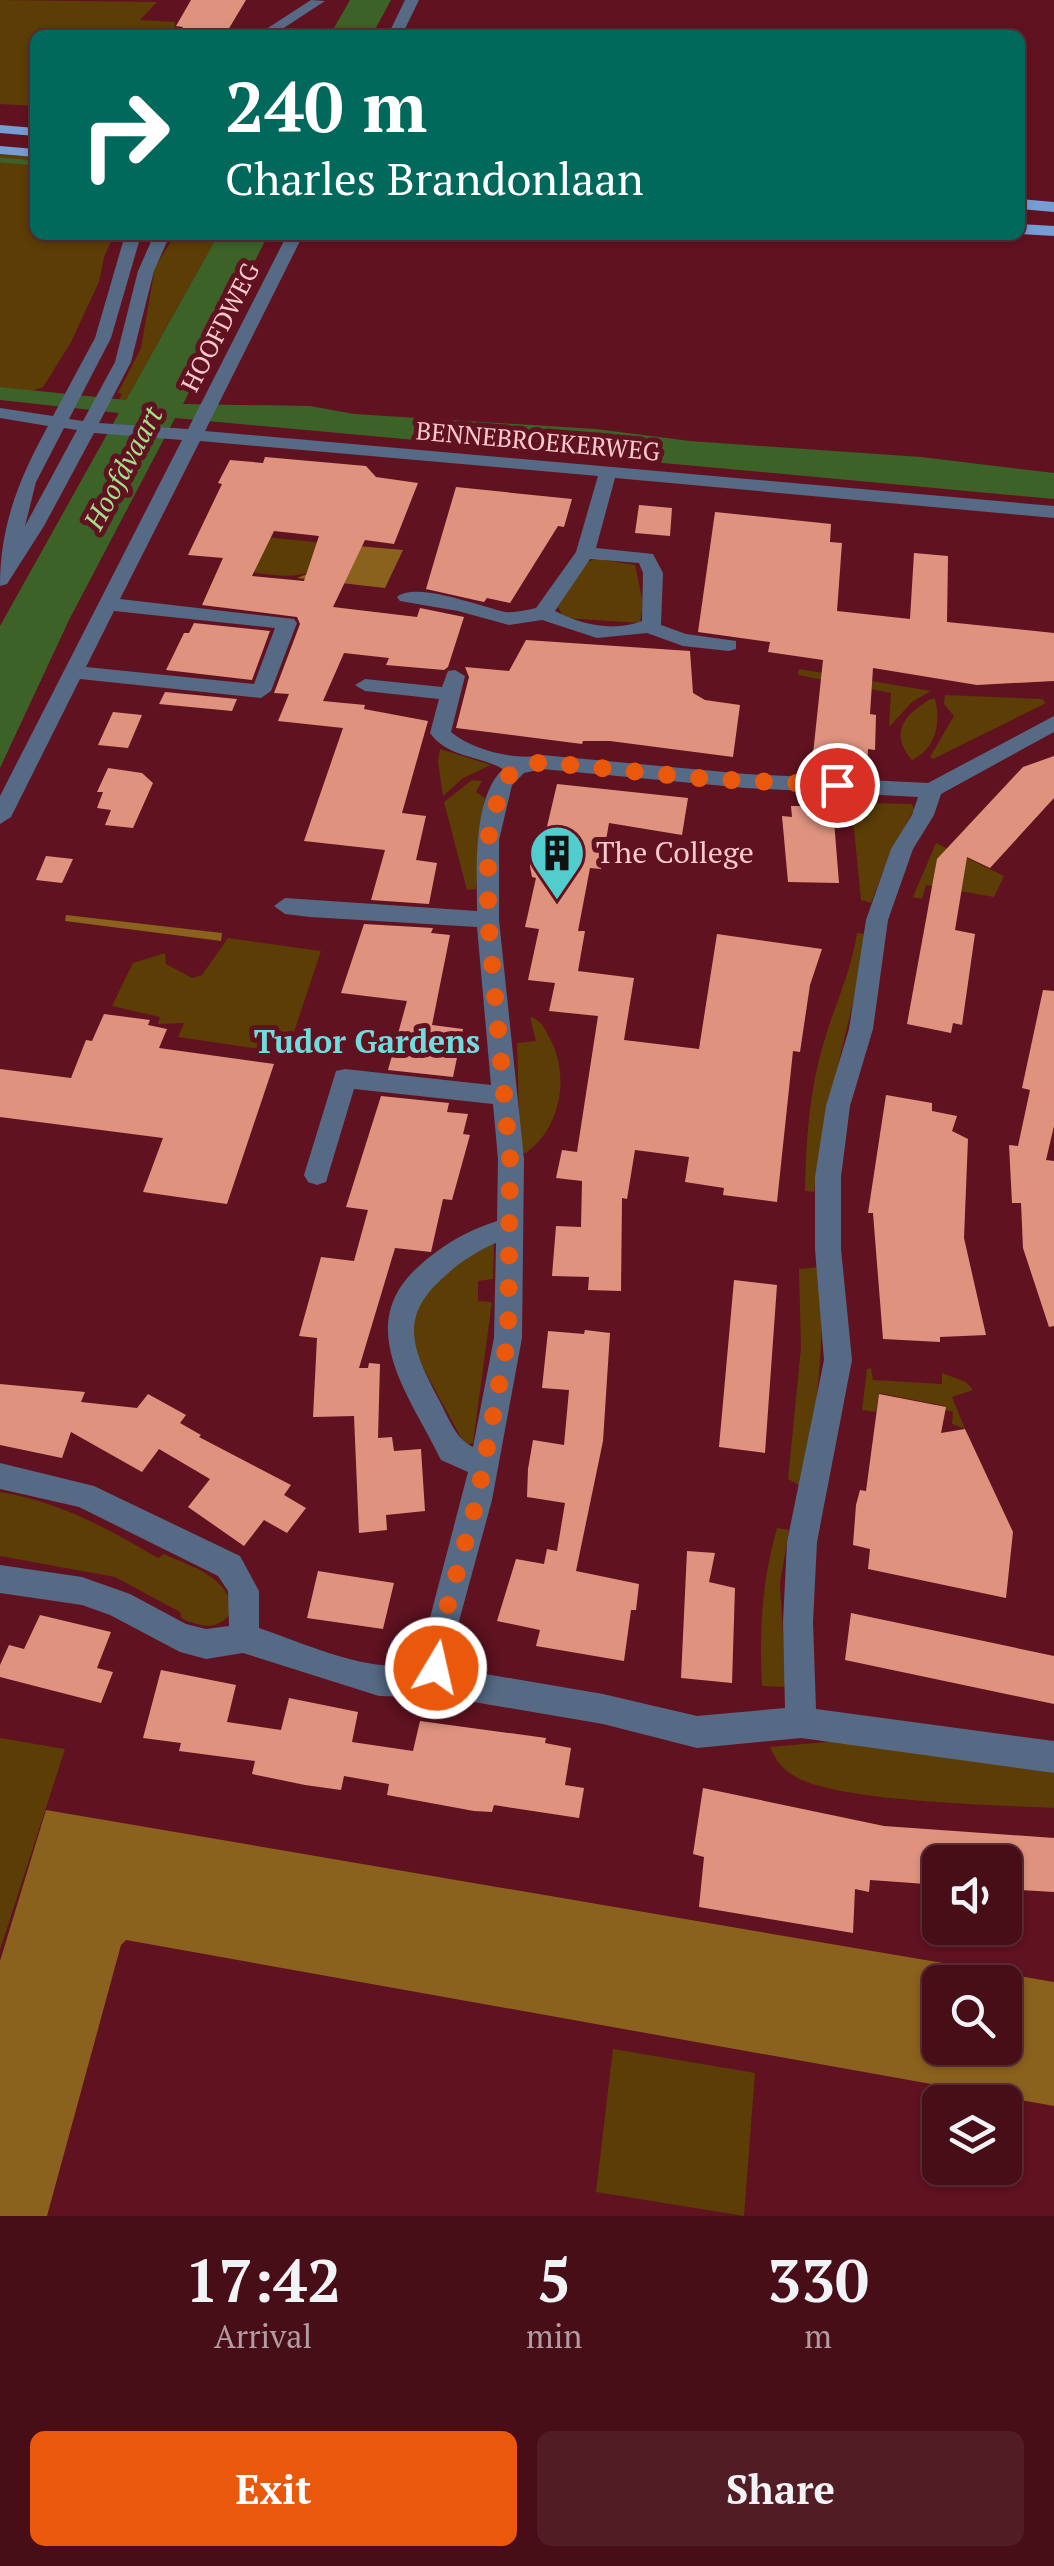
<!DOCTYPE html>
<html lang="en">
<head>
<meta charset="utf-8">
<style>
  :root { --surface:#480e18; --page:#521c25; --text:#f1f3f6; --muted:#b19ca2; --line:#602e37; --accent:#ea580c }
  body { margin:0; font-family:"PT Serif",serif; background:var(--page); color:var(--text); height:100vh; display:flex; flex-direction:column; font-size:38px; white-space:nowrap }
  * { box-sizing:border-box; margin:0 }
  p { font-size:32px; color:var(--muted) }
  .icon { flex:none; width:55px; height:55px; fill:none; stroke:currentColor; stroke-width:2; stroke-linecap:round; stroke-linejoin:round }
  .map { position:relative; height:2216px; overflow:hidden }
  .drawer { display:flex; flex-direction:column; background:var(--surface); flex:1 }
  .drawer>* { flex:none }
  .banner { position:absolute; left:30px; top:30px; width:995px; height:210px; border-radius:15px; box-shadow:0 2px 8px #0004,0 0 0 2px var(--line); background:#00695c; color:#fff; overflow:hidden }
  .buttons { position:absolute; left:922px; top:1845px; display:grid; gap:20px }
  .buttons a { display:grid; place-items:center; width:100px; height:100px; border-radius:15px; background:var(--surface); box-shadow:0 2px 8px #0004,0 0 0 2px var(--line); font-size:50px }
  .pin { position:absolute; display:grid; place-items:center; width:85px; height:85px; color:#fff; margin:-42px; border:5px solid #fff; border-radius:50%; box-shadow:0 2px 10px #0007 }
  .me { position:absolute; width:110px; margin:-55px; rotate:9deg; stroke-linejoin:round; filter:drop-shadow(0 0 8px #0008) }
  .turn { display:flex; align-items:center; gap:35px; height:210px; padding:0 30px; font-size:45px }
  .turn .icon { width:130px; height:130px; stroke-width:2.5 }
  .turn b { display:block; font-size:70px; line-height:85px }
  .eta { display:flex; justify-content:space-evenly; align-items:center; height:170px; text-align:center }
  .eta b { font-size:60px; font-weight:800; line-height:70px }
  .cta { display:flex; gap:20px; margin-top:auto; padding:20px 30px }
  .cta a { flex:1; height:115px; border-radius:15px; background:var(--accent); color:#fff; font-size:40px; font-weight:800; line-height:115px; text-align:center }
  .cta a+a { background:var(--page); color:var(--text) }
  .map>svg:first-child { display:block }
</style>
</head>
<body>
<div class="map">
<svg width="1054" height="2216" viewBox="0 0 1054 2216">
  <rect width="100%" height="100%" fill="#601220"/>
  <path fill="#5b3d05" d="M0,0L157,2L140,20L175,22L174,35H35V106L0,104Z
    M0,154L35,157V235H114L104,257L99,282L70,344L43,387L31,391L0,387Z
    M175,235H218L126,400H119L122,394L118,393L141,348L155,267Z
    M254,536L347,545C309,585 288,577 237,570Z
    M597,559L635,565L643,603L640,623L564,618L558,607L586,562Z
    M799,669L931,691L912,702L889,727L891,693L798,675Z
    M945,695L1042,699L1046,703L933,759L930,757L954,716L944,704Z
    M931,699H935C941,724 936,748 912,760C889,733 904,714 931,699Z
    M440,749L491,765L463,778L443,796L438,762Z
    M472,780L482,781L476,792L485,798L476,889L467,890L444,802Z
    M860,803L912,804L914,810L890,853L871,903L861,900L852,809Z
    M936,843L1004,876L994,897L926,885L922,899L913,897Z
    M857,933L867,934C852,1021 824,1104 814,1192L805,1191C806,1141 809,1093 823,1045C834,1006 851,973 857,933Z
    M228,938L321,951L287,1053L178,1037L184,1023L158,1024L160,1017L112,1006L133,963L165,953L166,964L192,978L202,975Z
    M530,1017C542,1020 544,1028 550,1039C570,1075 561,1128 526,1153L520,1152L517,1043L536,1041Z
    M485,1244L494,1245L493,1279L478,1281V1301L492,1302L473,1443L465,1445L414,1351L410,1319L434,1282Z
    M820,1267C825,1343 818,1412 801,1486L788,1479L801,1348L799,1269Z
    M871,1368L873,1380L942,1384V1373L966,1382L973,1390L952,1397L965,1429L952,1424L953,1412L945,1410V1406L879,1393L876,1412L862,1410L867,1369Z
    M0,1492C60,1502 107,1528 158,1558L164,1554C191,1567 230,1576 232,1612C217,1631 203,1627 182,1619L180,1612L115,1577L0,1556Z
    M777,1528L789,1530L780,1583L786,1687L762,1686C759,1630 762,1581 777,1528Z
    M0,1738L65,1749L0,1950Z
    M838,1741L1054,1771V1808C998,1805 836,1802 794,1776C781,1768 776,1760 770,1747Z
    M613,2049L755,2073L744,2216L596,2192Z"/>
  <path fill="#8a611d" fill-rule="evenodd" d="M347,545L403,550L385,588L297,578L327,566Z
    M66,915L222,933L221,941L65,921Z
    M46,1810L1054,1982V2106L126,1940L121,1945L47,2216H0V1961ZM1005,1982V2048H940V1982Z"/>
  <path fill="#3c6227" d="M350,0H391L372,35H330Z
    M218,235H268L183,404L310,406L354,414L596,429L690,441L921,457L1054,473V499L175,418L70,618L0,768V626L119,413L0,400V387L126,400Z"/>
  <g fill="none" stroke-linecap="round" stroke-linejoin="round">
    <path stroke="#3c6227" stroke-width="5" d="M0,160L35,163"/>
  </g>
  <path fill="#df937f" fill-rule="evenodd" d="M191,0H246L225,35H178L183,27L176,26Z
    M265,457L366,466L376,477L418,483L394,544L365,540L333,607L417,617L420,608L464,617L448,667L444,670L386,665L389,658L344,653L323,701L365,705L364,709L428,721L402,813L426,816L416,860L437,863L429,904L371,900L385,850L304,841L343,728L278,721L289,694L274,693L300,624L297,617L202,605L223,558L188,555L222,484L218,483L230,460L263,463ZM274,531L319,536L304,581L252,576Z
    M456,487L572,499L564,527L558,526L510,603L487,598L484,602L426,589Z
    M639,505L672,508L670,536L635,533Z
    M715,512L831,524L830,542L842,543L837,611L910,619L914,553L948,556L947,622L1054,633V681L977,685L873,668L870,714L876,715L875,750L868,749L867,769L829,765L830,774L811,773L823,660L768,652L770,642L698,632Z
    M194,623L270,631L252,680L166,670L184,633H189Z
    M526,640L690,651L693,693L705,700L740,705L733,757L610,741H583L582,744L456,728L469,677L465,667L509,671Z
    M165,692L237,699L232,711L159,704Z
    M113,712L142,715L128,748L98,745Z
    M1054,756V798L990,868L967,857L955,930L975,934L962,1025L953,1023L951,1033L907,1024L937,859L1023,767Z
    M108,768L142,773L153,783L133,828L105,825L111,810L97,808L103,792H97Z
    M557,784L688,798L682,835L609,823L601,869L590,868L578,931H585L578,971L634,978L624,1040L699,1049L717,934L822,949L810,985L800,1052L793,1051L777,1202L723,1195L724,1188L685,1182L689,1157L635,1150L627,1199L622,1198L621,1291L588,1290L589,1277L552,1276L556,1226L581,1227L582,1181L556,1178L562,1150L577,1152L598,1016L549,1011L555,983L528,980L539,929L525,927L536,878L532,877L530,866L536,844L541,834L545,835Z
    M809,795L832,796L839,883L788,882L782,816L792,817L791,806H807Z
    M46,856L73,859L62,883L36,880Z
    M364,924L433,928L431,933L450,935L432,1025L463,1029L453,1077L388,1070L407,1001L341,993Z
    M1043,990L1054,991V1126L1046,1160L1054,1161V1326L1049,1327L1023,1248L1021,1203H1012L1009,1145L1018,1146L1030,1090L1022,1088Z
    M104,1014L150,1020L148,1025L167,1029L159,1048L274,1064L227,1204L143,1192L163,1138L0,1117V1069L71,1078L86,1040L92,1041Z
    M886,1095L932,1103V1111L957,1116L952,1131L968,1139L964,1238L986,1335L940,1337V1342L883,1339L873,1213H868Z
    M381,1096L449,1103L447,1112L468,1114L463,1134L470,1135L452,1200L443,1199L431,1252L395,1248L359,1368H368L369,1363L380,1364L378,1438L392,1437L394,1451L421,1449L425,1511L386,1515L387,1530L359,1533L354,1416L313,1417L317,1338L299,1336L321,1257L354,1261L368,1210L346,1207Z
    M734,1280L777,1285L765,1453L719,1447Z
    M585,1330L610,1333L603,1441L576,1571L639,1584L636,1610H631L624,1661L536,1646L540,1630L497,1621L516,1559L544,1564L547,1549L557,1551L565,1503L527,1497L528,1469L533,1440L564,1445L569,1390L542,1388L548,1331L584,1334Z
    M0,1384L85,1392L81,1402L137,1408L148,1394L186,1415L180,1423L201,1435L199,1437L291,1485L284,1495L306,1508L287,1533L264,1520L244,1546L188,1507L210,1479L159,1449L142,1472L71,1432L62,1458L0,1445Z
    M879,1394L946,1407L941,1433L965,1429L1013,1532L1006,1598L868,1569L870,1549L853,1545L856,1505L860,1490L866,1491Z
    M687,1551L715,1553L709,1582L735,1588L732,1683L681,1678Z
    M318,1571L394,1583L383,1629L307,1618Z
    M851,1613L1054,1656V1704L845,1660Z
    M40,1615L111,1632L97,1668L113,1672L101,1703L0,1677V1665L9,1645L24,1649Z
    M161,1670L236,1685L227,1722L281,1730L289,1698L358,1712L352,1742L413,1751L420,1721L546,1738L545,1743L571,1748L565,1785L584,1788L579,1818L494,1805L492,1812L474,1811L387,1795L389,1784L344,1776L341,1790L305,1785L252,1774L255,1761L179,1751L181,1743L143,1738Z
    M703,1788L884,1826L1054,1838V1892L1005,1889V1862H940V1885L870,1880L869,1892L855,1889L853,1933L699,1907L704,1857L693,1854Z"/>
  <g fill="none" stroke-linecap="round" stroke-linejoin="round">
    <path fill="#566a85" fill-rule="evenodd" d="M311,0L325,1L273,35H257Z
      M405,0H419L402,35H388Z
      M125,235H141L111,338L69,419L83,421L115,362L138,271L154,235H170L154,271L131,362L99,423L188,429L287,235H303L205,431L1054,506V518L615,478L596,548L653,554L663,573L661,625L686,634L736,641V649L729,651L683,646L647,633L597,638L542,620L509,625L458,611L400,601L397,597C416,581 481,607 505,612C515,613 526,610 536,608L576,552L598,476L200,441L120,599L294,619L297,623L271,691L261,698L80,679L11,817L0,824V796L182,440L94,433L44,526L7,584L0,586C0,525 19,479 48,426L0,418V408L53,416L95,338ZM64,428L77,430L25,526L36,482ZM590,559L639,563L643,573L642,621C614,632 582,625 555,611ZM114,611L275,628L254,684L86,667Z
      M455,670L465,676L451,732C472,750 516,761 542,755L746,774L928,783L1054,716V732L941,794L934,815L913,849L888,920L873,1029L850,1106L841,1177V1249L852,1360L817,1542L813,1622L816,1709L1054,1741V1773L801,1738L697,1748L603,1724L462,1700L433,1686L410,1697L379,1696L243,1653L206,1659L180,1652L110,1615L82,1605L0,1593V1565L82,1577L130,1594L186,1624L206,1629L229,1626L228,1591L218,1576L79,1507L0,1489V1463L94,1486L240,1556L259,1591V1628C298,1641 383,1680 419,1660L468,1472L441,1460C411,1397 352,1327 418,1267C442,1245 466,1231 497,1221L498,1159L493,1104L354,1089L326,1182L317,1185L308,1182L304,1175L336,1071L345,1069L491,1085L477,927L310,917L285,914L274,906L285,898L477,911C477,871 472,798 503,769C478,755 448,758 430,733L439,699L365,691L355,685L365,679L442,687L448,671ZM542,769L746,788L918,797L912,815L891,849L866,920L849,1029L826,1106L815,1177V1249L824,1360L787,1542L783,1622L785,1708L697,1716L603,1694L462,1670L449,1658L492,1500L522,1338L524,1159L499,920V840L512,785L524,773ZM496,1243L494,1338L473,1447C455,1439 448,1416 438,1398C412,1348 398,1317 445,1276C460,1262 477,1251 496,1243Z"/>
    <path fill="#759ed5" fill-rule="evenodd" d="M0,125L35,128V136L0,133Z
      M0,146L35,149V157L0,154Z
      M1020,199L1054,202V212L1020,209Z
      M1020,224L1054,226V236L1020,234Z"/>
  </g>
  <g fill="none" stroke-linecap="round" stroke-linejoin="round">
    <path stroke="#ea580c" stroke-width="18" stroke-dasharray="0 32.4" d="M436,1668L435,1651L477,1500L508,1338L510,1159L488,920V840L502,782L517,768L542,762L708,779L837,785"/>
  </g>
  <defs>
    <g id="building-pin" transform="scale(2.875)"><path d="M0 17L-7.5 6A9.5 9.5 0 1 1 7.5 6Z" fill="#52cdce" stroke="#601220"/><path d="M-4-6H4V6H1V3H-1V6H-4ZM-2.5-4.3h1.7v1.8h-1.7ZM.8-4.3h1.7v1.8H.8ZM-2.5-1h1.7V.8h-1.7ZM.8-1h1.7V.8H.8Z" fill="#111"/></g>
  </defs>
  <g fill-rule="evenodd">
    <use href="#building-pin" x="557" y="853"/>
  </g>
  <g text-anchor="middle" stroke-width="10" stroke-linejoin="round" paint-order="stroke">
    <g font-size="25" fill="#facacc" stroke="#601220">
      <text transform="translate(220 327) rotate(-63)" y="9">HOOFDWEG</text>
      <text transform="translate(538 441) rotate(5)" y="9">BENNEBROEKERWEG</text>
    </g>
    <g font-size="28" font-style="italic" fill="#a5de8a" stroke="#601220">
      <text transform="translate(123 468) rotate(-62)" y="10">Hoofdvaart</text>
    </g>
    <g font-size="30" fill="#facacc" stroke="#601220" text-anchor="start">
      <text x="596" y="863">The College</text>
    </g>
    <g font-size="32" font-weight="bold" fill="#70dcdd" stroke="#601220">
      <text x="367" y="1053">Tudor Gardens</text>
    </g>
  </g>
</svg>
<div class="buttons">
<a><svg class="icon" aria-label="sound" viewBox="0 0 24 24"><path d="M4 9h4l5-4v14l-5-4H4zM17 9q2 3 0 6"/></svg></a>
<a><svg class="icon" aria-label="search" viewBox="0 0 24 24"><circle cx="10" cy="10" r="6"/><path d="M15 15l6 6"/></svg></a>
<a><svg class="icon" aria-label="layers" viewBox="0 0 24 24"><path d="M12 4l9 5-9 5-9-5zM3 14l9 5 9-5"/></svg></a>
</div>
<div class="pin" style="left:837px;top:785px;background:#d93025"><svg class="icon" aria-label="arrive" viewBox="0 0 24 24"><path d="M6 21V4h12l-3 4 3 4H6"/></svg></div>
<svg class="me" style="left:436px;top:1668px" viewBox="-20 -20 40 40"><circle r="17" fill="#ea580c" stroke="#fff" stroke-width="3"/><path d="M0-11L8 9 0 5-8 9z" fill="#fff"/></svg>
<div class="banner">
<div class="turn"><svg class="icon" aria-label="right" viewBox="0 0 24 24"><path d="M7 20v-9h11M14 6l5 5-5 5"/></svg><div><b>240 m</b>Charles Brandonlaan</div></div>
</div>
</div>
<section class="drawer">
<div class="eta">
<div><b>17:42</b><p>Arrival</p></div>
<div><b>5</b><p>min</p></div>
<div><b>330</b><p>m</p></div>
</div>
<div class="cta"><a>Exit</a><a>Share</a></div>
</section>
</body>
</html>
